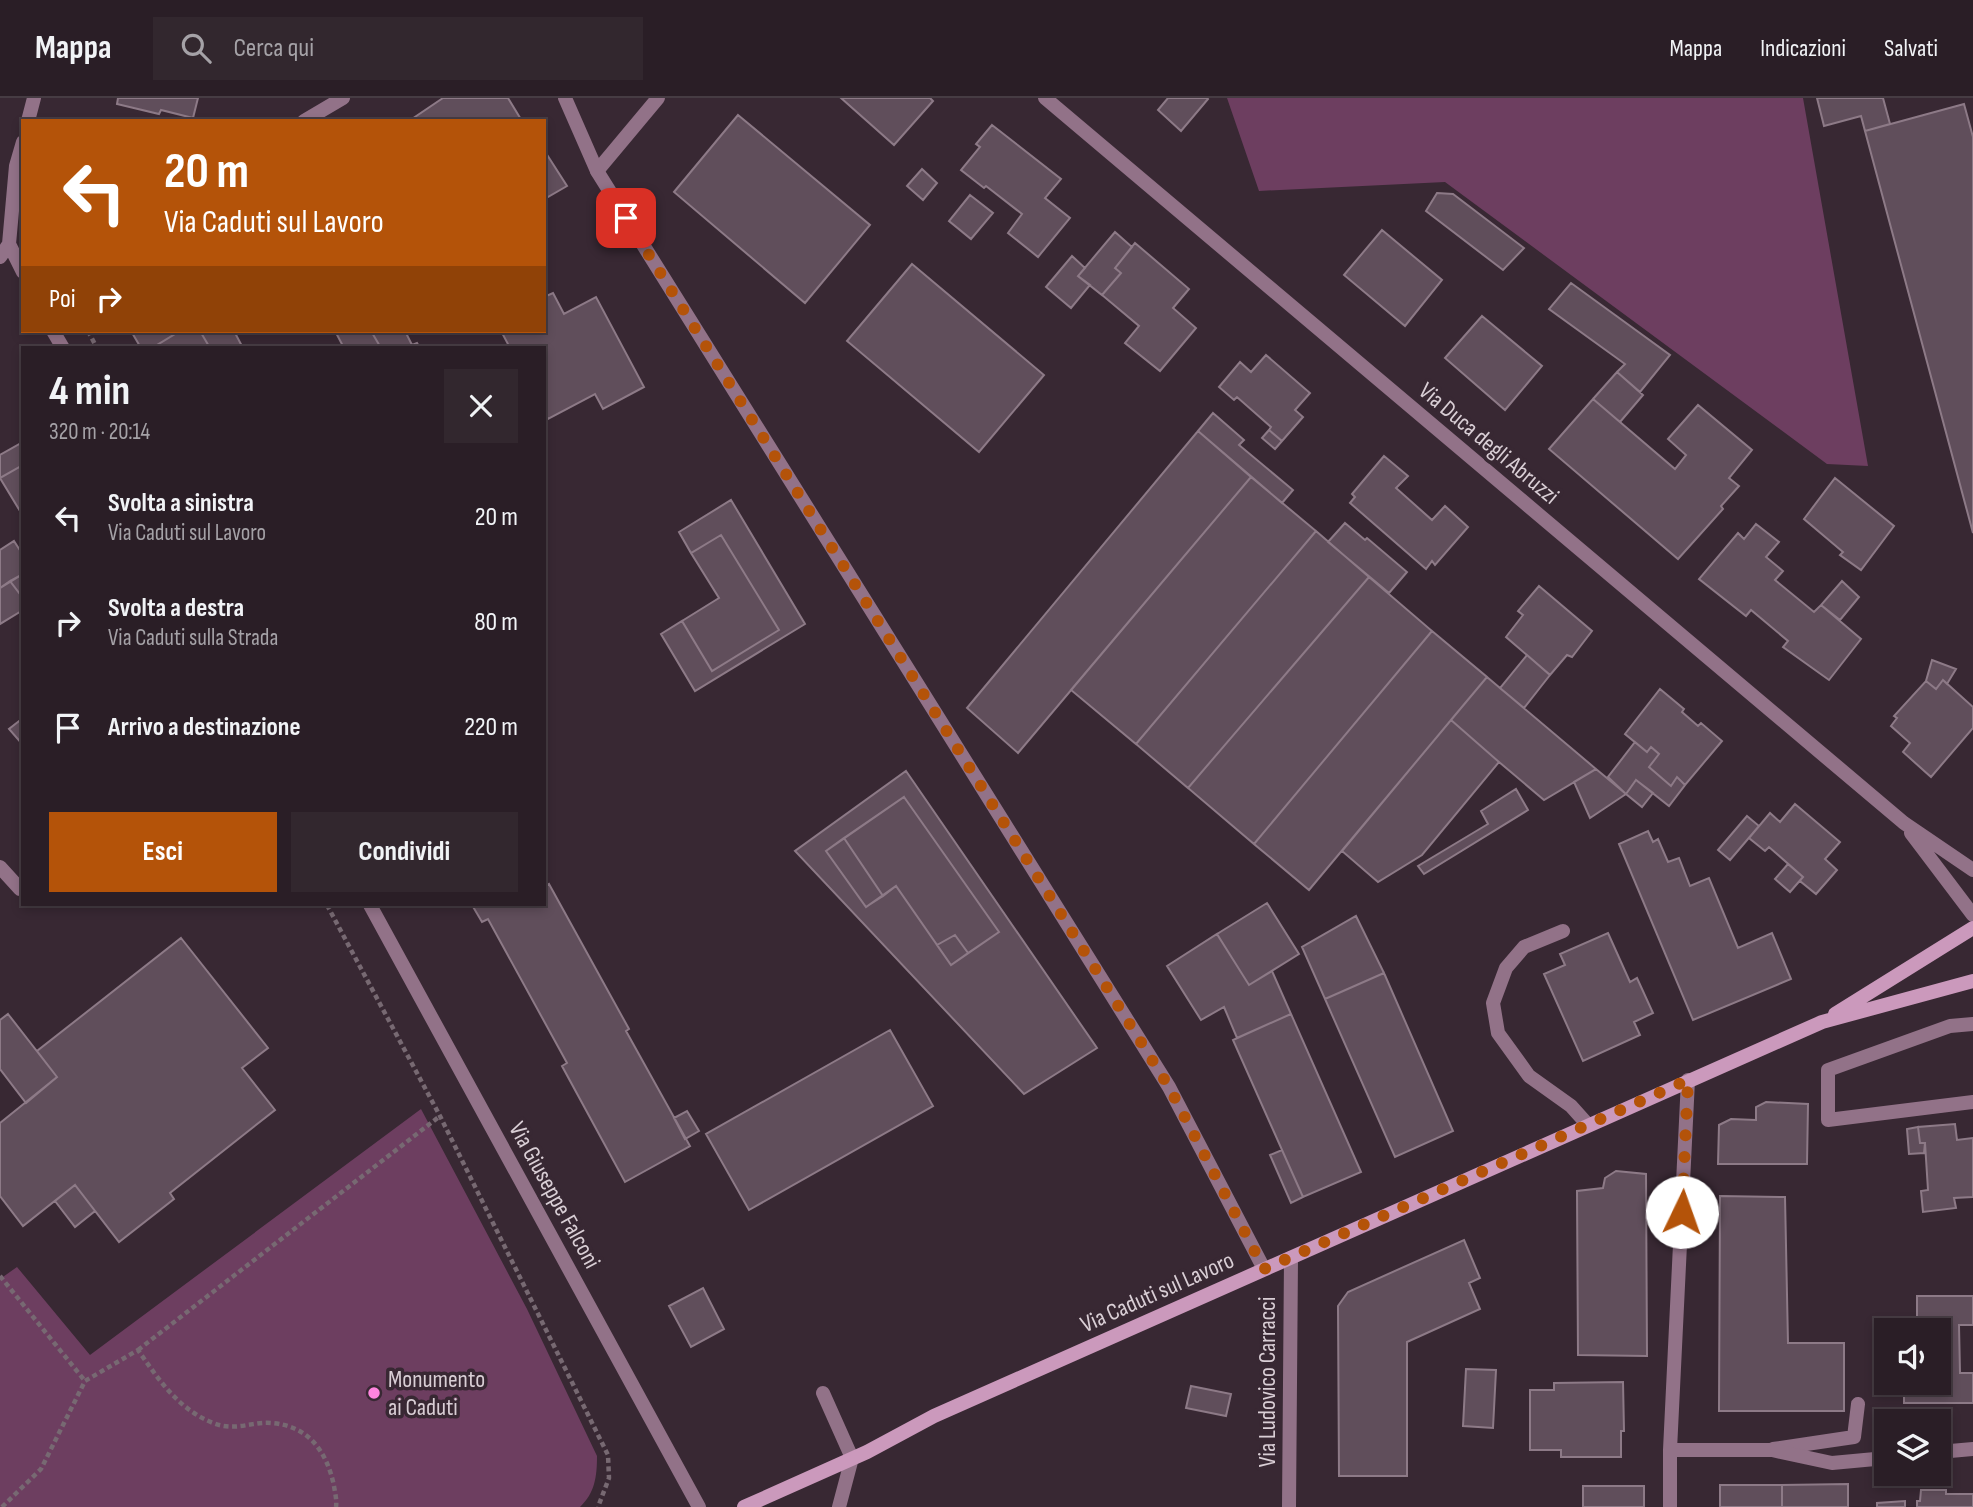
<!DOCTYPE html>
<html lang="it">
<head>
<meta charset="utf-8">
<style>
  :root { --surface:#2a1e26; --page:#32272e; --text:#f1f3f6; --muted:#a5a2a7; --line:#463c43; --accent:#b45309 }
  body { margin:0; font-family:"Sofia Sans Condensed",sans-serif; background:var(--page); color:var(--text); height:100vh; display:flex; flex-direction:column; font-size:26px; white-space:nowrap }
  * { box-sizing:border-box; margin:0 }
  p { font-size:23px; color:var(--muted) }
  .icon { flex:none; width:38px; height:38px; fill:none; stroke:currentColor; stroke-width:2; stroke-linecap:round; stroke-linejoin:round }
  .map { position:relative; flex:1; overflow:hidden }
  .sheet { position:absolute; left:21px; top:248px; width:525px; height:560px; display:flex; flex-direction:column; background:var(--surface); border-radius:0px; box-shadow:0 4px 10px #0003,0 0 0 2px var(--line) }
  .sheet>* { flex:none }
  .top-card { position:absolute; left:21px; top:21px; width:525px; height:214px; border-radius:0px; box-shadow:0 4px 10px #0003,0 0 0 2px var(--line); background:#b45309; color:#fff; overflow:hidden }
  .tools { position:absolute; left:1874px; top:1220px; display:grid; gap:14px }
  .tools a { display:grid; place-items:center; width:77px; height:77px; border-radius:0px; background:var(--surface); box-shadow:0 4px 10px #0003,0 0 0 2px var(--line); font-size:35px }
  .pin { position:absolute; display:grid; place-items:center; width:60px; height:60px; color:#fff; margin:-30px; border-radius:14px; box-shadow:0 4px 10px #0006 }
  .me { position:absolute; width:77px; margin:-38px; rotate:3deg; stroke-linejoin:round; filter:drop-shadow(0 0 5px #0008) }
  .turn { display:flex; align-items:center; gap:24px; height:147px; padding:0 28px; font-size:32px }
  .turn .icon { width:91px; height:91px; stroke-width:2.5 }
  .turn b { display:block; font-size:49px; line-height:60px }
  .then { display:flex; align-items:center; height:66px; padding:0 28px; background:#0003; gap:14px; font-size:26px }
  .round { display:grid; place-items:center; flex:none; width:74px; height:74px; border-radius:0px; background:var(--page) }
  .headline { display:flex; align-items:center; justify-content:space-between; height:119px; padding:0 28px }
  h1 { font-size:42px; font-weight:700; line-height:52px }
  .button { display:flex; gap:14px; margin-top:auto; padding:14px 28px }
  .button a { flex:1; height:80px; border-radius:0px; background:var(--accent); color:#fff; font-size:28px; font-weight:700; line-height:80px; text-align:center }
  .button a+a { background:var(--page); color:var(--text) }
  ul { padding:0; list-style:none }
  li { display:flex; align-items:center; gap:21px; height:105px; padding:0 28px }
  li div { flex:1 }
  li b { display:block; font-size:26px }
  li em { font-style:normal }
  header { display:flex; align-items:center; gap:42px; box-sizing:border-box; height:98px; padding:0 35px; background:var(--surface); border-bottom:2px solid var(--line) }
  header strong { font-size:33px }
  nav { display:flex; gap:38px; margin-inline-start:auto; font-size:24px }
  .search { width:490px; height:63px; background:var(--page); display:flex; align-items:center; gap:18px; box-sizing:border-box; padding:0 24px; border-radius:0px; color:var(--muted); font-size:26px }
  .map>svg:first-child { display:block }
</style>
</head>
<body>
<header>
<strong>Mappa</strong>
<div class="search"><svg class="icon" aria-label="search" viewBox="0 0 24 24"><circle cx="10" cy="10" r="6"/><path d="M15 15l6 6"/></svg>Cerca qui</div>
<nav><a>Mappa</a><a>Indicazioni</a><a>Salvati</a></nav>
</header>
<div class="map">
<svg width="1973" height="1409" viewBox="0 0 1973 1409">
  <rect width="100%" height="100%" fill="#382833"/>
  <path fill="#6d3e60" d="M1227,0H1803L1868,368L1827,366L1445,84L1259,93Z
    M421,1011L527,1211L597,1358C597,1378 595,1395 580,1409H0V1181L17,1169L90,1257Z"/>
  <path fill="#604e5b" stroke="#8d7a87" stroke-width="2" fill-rule="evenodd" d="M118,0H198L193,20L161,12L159,16L117,6Z
    M443,0H508L522,23H409Z
    M841,0H930L933,3L894,47Z
    M1168,0H1207L1208,1L1181,33L1158,12Z
    M1817,0H1883L1890,26L1865,33L1861,18L1824,28Z
    M1964,6L1973,39V435L1865,33Z
    M738,17L870,127L805,205L674,94Z
    M992,27L1061,81L1045,100L1070,120L1038,159L1008,135L1022,116L986,88L984,90L961,72L980,49L976,46Z
    M544,52L567,88L546,100L544,96Z
    M922,71L937,85L923,102L907,88Z
    M1437,95L1453,96L1524,150L1503,172L1426,113Z
    M970,97L993,115L971,141L949,123Z
    M1382,132L1442,182L1405,228L1344,177Z
    M1115,134L1132,149L1115,170L1121,175L1102,197L1078,178Z
    M1135,145L1189,191L1173,210L1196,230L1160,273L1125,245L1139,228L1102,197L1121,175L1115,170Z
    M1072,158L1085,170L1078,178L1090,187L1071,210L1046,189Z
    M912,166L1044,277L979,354L847,243Z
    M1571,185L1670,257L1640,294L1617,274L1625,266L1549,211Z
    M553,195L564,216L596,199L644,289L603,311L595,296L548,321L544,314V250H501L508,246L501,233H544V199Z
    M1482,218L1542,268L1505,312L1445,260Z
    M131,233H180L152,250H141Z
    M180,233H200L210,250H152Z
    M200,233H234L243,250H210Z
    M335,233H371L381,250H344Z
    M371,233H405L412,247L417,245L420,250H381Z
    M1266,257L1310,295L1295,312L1303,319L1282,343L1269,332L1271,329L1237,299L1234,302L1219,289L1240,264L1251,274Z
    M1617,274L1643,297L1620,324L1593,301Z
    M1593,301L1675,371L1686,357L1668,341L1698,307L1752,352L1729,380L1739,388L1721,408L1723,411L1678,461L1549,351Z
    M1213,315L1244,342L1239,347L1293,392L1282,405L1198,333Z
    M1269,332L1282,343L1275,351L1262,340Z
    M1198,333L1251,379L1018,655L967,610Z
    M23,344V367L0,380V357Z
    M1384,358L1408,378L1396,390L1432,422L1445,408L1468,429L1435,467L1432,463L1426,471L1350,405L1355,399L1352,396Z
    M23,367V418L0,380Z
    M1251,379L1316,433L1136,646L1071,592Z
    M1835,380L1894,428L1861,472L1840,457L1843,454L1804,421Z
    M731,402L805,526L695,593L661,536L682,523L712,573L779,532L721,437L691,455L679,434Z
    M1345,425L1365,442L1367,440L1407,474L1389,495L1328,444Z
    M1756,426L1779,444L1766,459L1783,473L1775,482L1814,514L1821,507L1861,541L1829,582L1783,549L1788,543L1751,512L1746,518L1699,481L1738,435L1744,441Z
    M1316,433L1369,479L1188,690L1136,646Z
    M721,437L779,532L712,573L682,523L719,500L691,455Z
    M14,443L23,457V476L0,490V452Z
    M23,476V500L10,483Z
    M1369,479L1432,533L1254,746L1188,690Z
    M10,483L23,500V512L0,526V490Z
    M1842,483L1859,499L1840,522L1821,507Z
    M1539,488L1592,533L1572,559L1567,557L1550,577L1506,539L1523,517L1518,513Z
    M1432,533L1487,579L1309,792L1254,746Z
    M1527,557L1550,577L1524,610L1500,590Z
    M1932,562L1956,571L1947,586L1943,582L1936,591L1926,583Z
    M1487,579L1500,590L1596,671L1544,702L1499,664L1451,622Z
    M1943,582L1973,609V630L1931,679L1903,654L1910,645L1891,628L1897,620L1894,618L1926,583L1936,591Z
    M1660,591L1684,611L1682,614L1698,628L1701,625L1722,643L1685,687L1677,679L1671,688L1649,669L1659,656L1651,649L1647,654L1625,636Z
    M23,620V647L9,631Z
    M1451,622L1499,664L1422,757L1378,784L1342,753Z
    M1635,644L1647,654L1651,649L1659,656L1649,669L1671,688L1677,679L1685,687L1669,708L1636,682L1626,696L1608,679Z
    M1596,671L1626,696L1590,720L1574,684Z
    M906,673L1097,950L1024,996L795,753ZM904,699L999,834L951,867L896,788L866,809L826,753Z
    M1636,682L1653,695L1642,709L1626,696Z
    M1516,691L1528,712L1424,776L1418,768L1488,726L1481,713Z
    M904,699L999,834L968,855L955,837L937,847L896,788L883,798L844,740Z
    M1795,706L1840,744L1825,761L1837,772L1816,796L1800,783L1803,779L1769,749L1765,753L1749,740L1770,715L1780,724Z
    M1747,718L1759,728L1730,762L1718,752Z
    M1648,733L1653,744L1658,741L1668,764L1679,760L1690,788L1709,780L1738,850L1772,835L1791,881L1693,922L1619,746Z
    M844,740L883,798L866,809L826,753Z
    M1788,766L1803,779L1790,794L1775,781Z
    M549,786L629,931L626,933L690,1048L625,1084L562,968L567,965L488,821L482,824L472,807H544V789Z
    M1267,805L1299,856L1249,887L1217,836Z
    M1356,818L1384,875L1325,901L1302,849Z
    M1608,835L1630,884L1637,880L1653,915L1634,924L1640,937L1583,963L1544,876L1565,867L1560,856Z
    M1217,836L1249,887L1272,873L1291,916L1237,940L1224,909L1201,922L1167,868Z
    M955,837L968,855L951,867L937,847Z
    M181,840L268,950L242,970L275,1012L170,1095L174,1101L119,1144L75,1087L23,1128L0,1098V1025L57,979L37,953Z
    M1384,875L1453,1033L1395,1059L1325,901Z
    M8,916L57,979L26,1005L0,971V922Z
    M1291,916L1361,1074L1303,1099L1233,942Z
    M890,932L933,1008L749,1112L706,1036Z
    M1766,1004L1808,1006L1807,1066H1718L1719,1027L1731,1021L1756,1022V1009Z
    M687,1013L699,1033L685,1041L674,1020Z
    M1955,1026L1957,1042L1973,1040V1099L1954,1100L1956,1110L1923,1114L1921,1093L1928,1092L1925,1045H1920L1918,1029Z
    M1918,1029L1920,1045H1925L1924,1055L1909,1056L1907,1031Z
    M1282,1052L1303,1099L1291,1105L1270,1057Z
    M1616,1073L1646,1076L1647,1258L1578,1257L1577,1093L1603,1090L1605,1080Z
    M75,1087L95,1113L75,1129L55,1103Z
    M1720,1098L1785,1099L1788,1245H1844V1313H1719Z
    M1464,1142L1480,1180L1469,1185L1480,1211L1407,1244V1378H1339L1338,1208L1348,1194Z
    M703,1190L724,1231L691,1249L669,1208Z
    M1917,1198H1973V1227H1959L1960,1275H1973V1305H1904V1284H1939V1232H1917Z
    M1466,1271L1496,1272L1493,1330L1463,1328Z
    M1623,1284L1624,1333H1621V1359H1561V1352H1530V1292H1554V1285Z
    M1191,1288L1231,1296L1226,1318L1186,1310Z
    M1848,1386V1409H1782V1387Z
    M1720,1387H1782V1409H1720Z
    M1583,1388H1644V1409H1583Z
    M1921,1392H1946V1396H1973V1409H1917V1403H1920Z
    M1905,1403V1409H1877V1405Z"/>
  <g fill="none" stroke-linecap="round" stroke-linejoin="round">
    <path stroke="#776972" stroke-width="4.5" stroke-dasharray="5 3.5" stroke-linecap="butt" d="M88,233L97,250
      M327,807L440,1018L608,1357L609,1380L598,1409
      M0,1178L85,1283
      M138,1252L440,1018
      M2,1409L41,1371L85,1283L138,1252C159,1282 178,1311 213,1325C236,1334 252,1323 272,1325C309,1328 327,1354 334,1388C335,1395 337,1402 336,1409"/>
    <path stroke="#927288" stroke-width="14" d="M597,73L658,0
      M1563,833L1524,849L1506,870L1493,905L1498,935L1529,978L1571,1008L1588,1027
      M823,1295L852,1360
      M1773,1351L1854,1339L1858,1306"/>
    <path stroke="#927288" stroke-width="14" d="M565,0L597,73L1169,989L1264,1171
      M1045,0L1904,725L1973,772
      M28,23L34,0
      M304,23L343,0
      M9,146L23,174
      M0,159L9,146L16,68L23,44
      M53,233L63,250
      M1911,735L1973,817
      M0,769L20,791
      M370,807L699,1409
      M1973,926L1950,928L1828,972V1022L1973,1004
      M1670,1352H1772L1832,1365L1886,1360
      M1939,1354L1973,1351
      M839,1409L852,1360
      M1289,1409L1291,1160
      M1670,1409V1352L1688,982"/>
    <path stroke="#cb99bc" stroke-width="14" d="M1835,916L1973,830
      M744,1409L867,1354L934,1318L1822,924L1973,883"/>
  </g>
  <g fill="none" stroke-linecap="round" stroke-linejoin="round">
    <path stroke="#b45309" stroke-width="12" stroke-dasharray="0 21.6" d="M626,120L1169,989L1264,1171L1688,982L1682,1114"/>
  </g>
  <circle fill="#ff85df" stroke="#382833" stroke-width="2.5" cx="374" cy="1295" r="7"/>
  <g text-anchor="middle" stroke-width="7" stroke-linejoin="round" paint-order="stroke">
    <g font-size="24" fill="#d9ced5" stroke="#382833">
      <text transform="translate(1489 345) rotate(40)" y="8">Via Duca degli Abruzzi</text>
      <text transform="translate(555 1097) rotate(61)" y="8">Via Giuseppe Falconi</text>
      <text transform="translate(1157 1194) rotate(-24)" y="8">Via Caduti sul Lavoro</text>
      <text transform="translate(1267 1284) rotate(-90)" y="8">Via Ludovico Carracci</text>
    </g>
    <g font-size="24" fill="#d9ced5" stroke="#382833" text-anchor="start">
      <text x="388" y="1289">Monumento<tspan x="388" dy="28">ai Caduti</tspan></text>
    </g>
  </g>
</svg>
<div class="tools">
<a><svg class="icon" aria-label="sound" viewBox="0 0 24 24"><path d="M4 9h4l5-4v14l-5-4H4zM17 9q2 3 0 6"/></svg></a>
<a><svg class="icon" aria-label="layers" viewBox="0 0 24 24"><path d="M12 4l9 5-9 5-9-5zM3 14l9 5 9-5"/></svg></a>
</div>
<div class="pin" style="left:626px;top:120px;background:#d93025"><svg class="icon" aria-label="arrive" viewBox="0 0 24 24"><path d="M6 21V4h12l-3 4 3 4H6"/></svg></div>
<svg class="me" style="left:1682px;top:1114px" viewBox="-20 -20 40 40"><circle r="19" fill="#fff"/><path d="M0-13L10 11 0 6-10 11z" fill="#b45309"/></svg>
<div class="top-card">
<div class="turn"><svg class="icon" aria-label="left" viewBox="0 0 24 24"><path d="M17 20v-9H6M10 6l-5 5 5 5"/></svg><div><b>20 m</b>Via Caduti sul Lavoro</div></div>
<div class="then">Poi<svg class="icon" aria-label="right" viewBox="0 0 24 24"><path d="M7 20v-9h11M14 6l5 5-5 5"/></svg></div>
</div>
<section class="sheet">
<div class="headline"><div><h1>4 min</h1><p>320 m · 20:14</p></div><a class="round"><svg class="icon" aria-label="close" viewBox="0 0 24 24"><path d="M6 6l12 12M18 6L6 18"/></svg></a></div>
<ul>
<li><svg class="icon" aria-label="left" viewBox="0 0 24 24"><path d="M17 20v-9H6M10 6l-5 5 5 5"/></svg><div><b>Svolta a sinistra</b><p>Via Caduti sul Lavoro</p></div><em>20 m</em></li>
<li><svg class="icon" aria-label="right" viewBox="0 0 24 24"><path d="M7 20v-9h11M14 6l5 5-5 5"/></svg><div><b>Svolta a destra</b><p>Via Caduti sulla Strada</p></div><em>80 m</em></li>
<li><svg class="icon" aria-label="arrive" viewBox="0 0 24 24"><path d="M6 21V4h12l-3 4 3 4H6"/></svg><div><b>Arrivo a destinazione</b></div><em>220 m</em></li>
</ul>
<div class="button"><a>Esci</a><a>Condividi</a></div>
</section>
</div>
</body>
</html>
